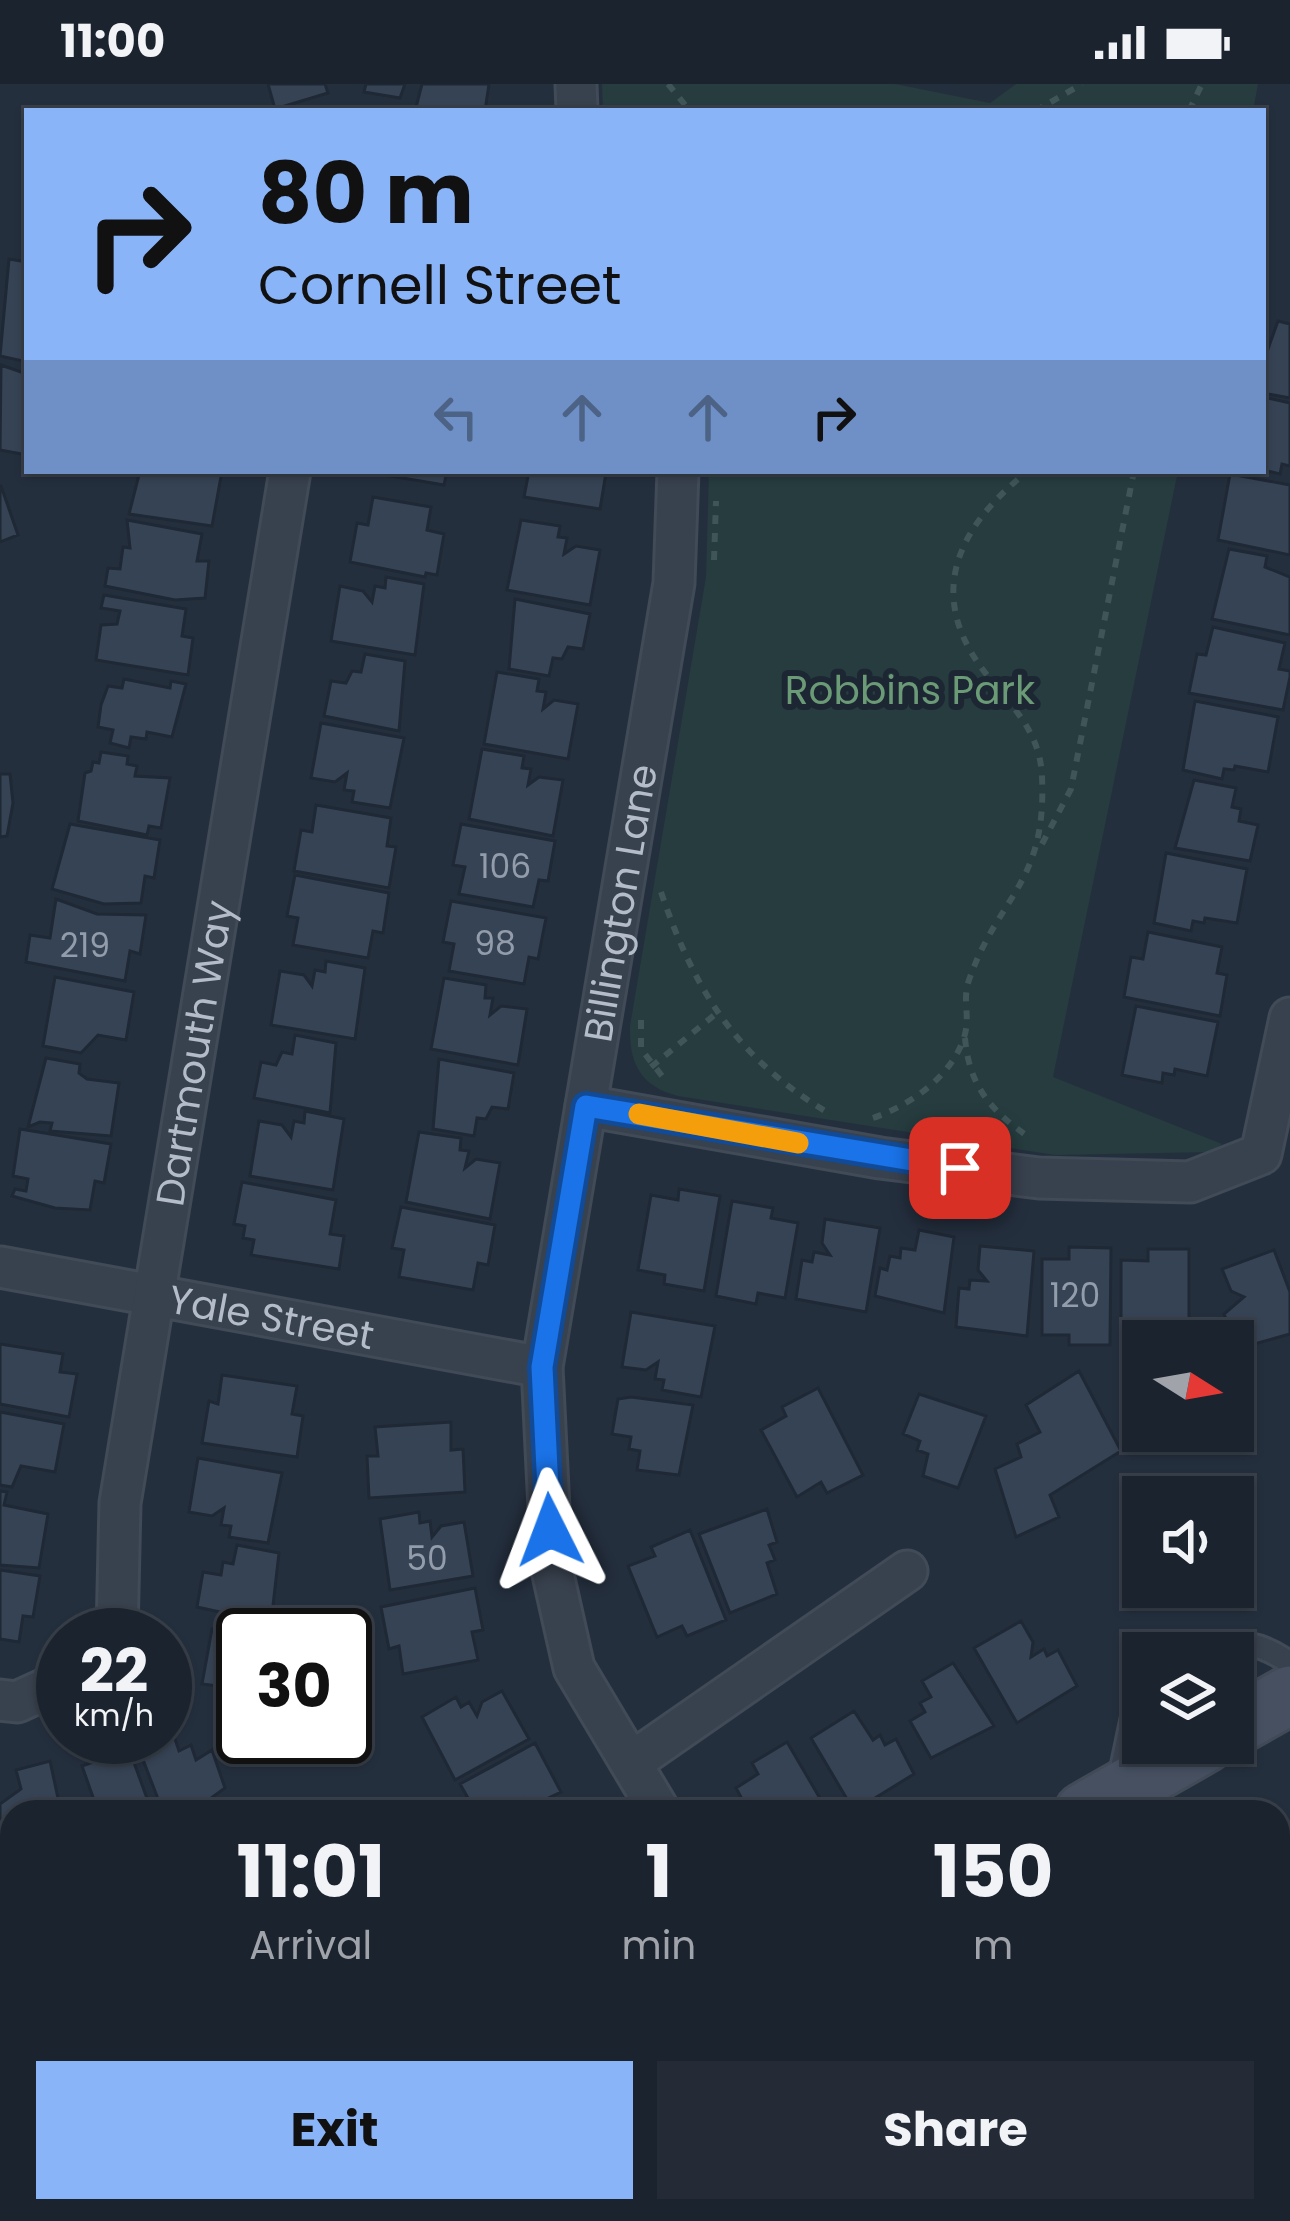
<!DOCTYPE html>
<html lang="en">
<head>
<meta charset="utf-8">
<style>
  :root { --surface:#1b232e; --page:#242b36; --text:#f1f3f6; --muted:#a0a4aa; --line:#39404a; --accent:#8ab4f8 }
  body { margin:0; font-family:Poppins,sans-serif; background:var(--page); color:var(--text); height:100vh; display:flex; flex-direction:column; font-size:45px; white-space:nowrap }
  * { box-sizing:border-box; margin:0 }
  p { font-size:39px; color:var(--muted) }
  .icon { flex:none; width:66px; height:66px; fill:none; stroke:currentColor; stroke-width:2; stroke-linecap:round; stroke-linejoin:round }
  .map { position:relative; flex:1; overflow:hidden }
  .drawer { position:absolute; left:0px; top:1716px; width:1290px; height:423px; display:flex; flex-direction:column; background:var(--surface); border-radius:36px 36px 0 0; box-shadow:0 3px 9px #0004,0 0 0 3px var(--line) }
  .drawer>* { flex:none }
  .banner { position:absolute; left:24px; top:24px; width:1242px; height:366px; border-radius:0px; box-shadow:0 3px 9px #0004,0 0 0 3px var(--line); background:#8ab4f8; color:#111; overflow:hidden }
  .needle { width:78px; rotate:101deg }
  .tools { position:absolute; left:1122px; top:1236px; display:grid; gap:24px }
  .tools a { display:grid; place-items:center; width:132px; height:132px; border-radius:0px; background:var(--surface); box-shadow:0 3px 9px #0004,0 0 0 3px var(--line); font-size:60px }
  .speed { position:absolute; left:36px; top:1524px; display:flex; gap:24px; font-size:60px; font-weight:700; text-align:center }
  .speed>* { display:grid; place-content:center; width:156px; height:156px; border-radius:50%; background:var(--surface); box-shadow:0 3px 9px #0004,0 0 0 3px var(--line); line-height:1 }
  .speed small { font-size:30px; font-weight:400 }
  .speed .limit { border:6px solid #111; border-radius:18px; background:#fff; color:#111 }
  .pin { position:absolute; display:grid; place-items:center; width:102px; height:102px; color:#fff; margin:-51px; border-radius:24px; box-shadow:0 6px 18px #0006 }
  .me { position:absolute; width:132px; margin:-66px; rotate:357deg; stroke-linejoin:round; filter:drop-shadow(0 0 9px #0008) }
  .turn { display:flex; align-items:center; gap:42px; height:252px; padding:0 36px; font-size:54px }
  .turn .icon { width:156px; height:156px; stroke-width:2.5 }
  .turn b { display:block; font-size:84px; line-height:102px }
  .lanes { display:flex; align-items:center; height:114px; padding:0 36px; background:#0003; justify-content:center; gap:60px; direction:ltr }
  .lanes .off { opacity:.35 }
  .eta { display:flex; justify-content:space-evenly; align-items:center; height:204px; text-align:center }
  .eta b { font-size:72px; font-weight:700; line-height:84px }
  .primary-button { display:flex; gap:24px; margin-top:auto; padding:24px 36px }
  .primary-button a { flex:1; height:138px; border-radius:0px; background:var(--accent); color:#111; font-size:48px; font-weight:700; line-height:138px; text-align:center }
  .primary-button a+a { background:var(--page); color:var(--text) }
  .status { display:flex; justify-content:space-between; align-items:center; height:84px; padding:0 60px; background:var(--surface); direction:ltr }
  .status svg { height:33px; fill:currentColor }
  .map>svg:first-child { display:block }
</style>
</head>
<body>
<div class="status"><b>11:00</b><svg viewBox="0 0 49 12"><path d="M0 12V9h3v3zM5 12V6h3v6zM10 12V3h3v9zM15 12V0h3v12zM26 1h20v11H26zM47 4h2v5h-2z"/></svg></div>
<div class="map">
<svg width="1290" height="2137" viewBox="0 0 1290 2137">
  <rect width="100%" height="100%" fill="#242f3e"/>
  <path fill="#263c3f" d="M602,0H895L990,19L1016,0H1258L1253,27H603Z
    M709,387H1178L1053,993L1222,1060L1213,1068L1055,1071L678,1012C640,1002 629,979 630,942L706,493Z"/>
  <path fill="#364354" stroke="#1f2835" stroke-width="3" d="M268,0H325L328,9L275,25Z
    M366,0H405L400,14L364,8Z
    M422,0H489L485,27H415Z
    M9,175L27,178V278L0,272Z
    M1278,237L1290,240V314L1263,309V279Z
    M1,281L27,290V371L0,366Z
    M1263,313L1290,319V382L1282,380L1280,390L1263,386Z
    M140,387H222L212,442L129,430Z
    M361,387H447L444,401Z
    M529,387L606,389L600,425L524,413Z
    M1230,390L1290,401V471L1218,456Z
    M1,402L18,451L0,458V402Z
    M373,413L431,423L427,446L444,450L437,491L426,489L425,493L350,478L357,439L368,441Z
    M127,436L202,450L197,477H209L205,514L175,516L105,502L108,484L120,485L123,463L130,464Z
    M521,436L560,442L558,453L567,454L564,470L576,462L600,466L590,521L507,506Z
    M1229,465L1267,472L1265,483L1290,493V551L1212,535Z
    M386,493L424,500L415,571L331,557L340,502L363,507L372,518L375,502L385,504Z
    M104,511L186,525L182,552L193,554L188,591L96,576L101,541L117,540L120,527L101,524Z
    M515,515L590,530L583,565L568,563L562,575L553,574L549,592L509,585Z
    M1213,543L1285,559L1279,585L1290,587V593L1283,626L1189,609L1197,570L1206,571Z
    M365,570L405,577L399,647L324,632L331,597L346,599L352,587L361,588Z
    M497,588L539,595L537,607L546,608L543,625L554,616L578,620L568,675L484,660Z
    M124,595L170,604L171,597L186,600L172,653L147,648L146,655L131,653L129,664L110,659L113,646L98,643L101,621L108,602L122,604Z
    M1195,617L1278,633L1268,688L1235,682L1234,686L1224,685L1222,695L1183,686Z
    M321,639L404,654L390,724L352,718L354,707L344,706L347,689L335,698L311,694Z
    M482,665L524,672L522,684L531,685L528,701L539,693L563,696L553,752L469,735Z
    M101,668L128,672L127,680L137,682L135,692L170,694L161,744L149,742L147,751L78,737L85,689L91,687L93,678L99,679Z
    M0,690H10L13,719L7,752L0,753Z
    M1194,696L1236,704L1232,723L1241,725L1239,737L1258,741L1250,777L1175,764Z
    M316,721L391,734L387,762L396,763L389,804L294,787L301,746L312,748Z
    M70,740L160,756L154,794L145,792L141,819L104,820L52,805Z
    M461,740L555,757L548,797L539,796L533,823L459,810L465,783L453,781Z
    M1166,769L1247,785L1237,839L1205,834L1204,839L1193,837L1191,847L1154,839Z
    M295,791L389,809L383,849L373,847L368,874L293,861L298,834L287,832Z
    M56,815L97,830L146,831L140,870L130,867L125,897L26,878L30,851L50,854Z
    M451,817L546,834L538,875L529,873L524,900L449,887L454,860L443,858Z
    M1148,848L1222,863L1217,889L1227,891L1220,932L1124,913L1131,873L1143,875Z
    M326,877L365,884L355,955L271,941L280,887L304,891L312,902L315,886L325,888Z
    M55,893L134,908L126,956L98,951L81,969L43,962Z
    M444,894L486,901L485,914H493L490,931L501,922L527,925L518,981L431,965Z
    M1136,922L1218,938L1207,992L1175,985L1174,991L1163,989L1162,999L1122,991Z
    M295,951L336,959L330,1029L254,1014L261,978L276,981L282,968L292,970Z
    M46,974L80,980L79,989L87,995L119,999L111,1052L50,1047L52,1039L40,1038L28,1043Z
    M439,975L514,989L508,1025L492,1023L486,1035L477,1034L474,1052L433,1045Z
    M305,1027L344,1035L333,1106L250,1092L259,1037L282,1041L291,1053L294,1037L304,1039Z
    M20,1045L111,1060L104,1099L95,1097L90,1126L55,1124L12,1112L15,1105L26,1107L28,1095L13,1092Z
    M419,1048L461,1054L460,1066L469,1067L465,1084L476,1075L500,1079L490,1135L406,1118Z
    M242,1098L336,1116L330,1150L344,1152L339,1185L251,1171L254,1156L243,1154L245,1142L234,1140Z
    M679,1105L720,1112L704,1207L664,1200L665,1191L638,1186L651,1111L678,1116Z
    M732,1117L773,1124L771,1134L798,1139L785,1214L758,1209L756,1220L716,1212Z
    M401,1123L495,1141L488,1181L478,1179L473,1206L399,1193L404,1166L392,1164Z
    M825,1135L880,1144L866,1228L796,1215L802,1176L812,1178L814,1168L830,1171L822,1159Z
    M919,1146L954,1153L944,1229L875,1212L880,1184L887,1186L890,1172L900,1174L901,1164L915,1166Z
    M980,1162L1034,1167L1027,1252L956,1243L959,1204L969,1205L970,1196L987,1197L978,1186Z
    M1069,1163L1111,1164L1110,1261H1069V1251H1042V1175H1069Z
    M1148,1165H1189V1257L1121,1252V1176L1148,1177Z
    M1274,1166L1290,1208V1250L1233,1266V1257L1223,1248L1230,1245L1224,1230L1244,1213L1231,1207L1222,1185Z
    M631,1228L715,1242L701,1313L662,1306L664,1296L655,1295L658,1278L646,1286L622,1283Z
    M0,1260L63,1270L60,1288L77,1290L69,1333L0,1320Z
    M1079,1287L1121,1367L1050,1411L1059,1433L1016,1453L995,1385L1021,1373L1017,1360L1040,1348L1026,1321Z
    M222,1291L297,1302L292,1330L303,1332L297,1373L202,1359L209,1317L218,1320Z
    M818,1304L863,1391L827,1409L821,1398L797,1413L761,1346L786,1332L782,1323Z
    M919,1310L986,1332L958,1404L923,1392L928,1370L917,1366L920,1357L903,1350Z
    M631,1313L693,1321L679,1391L637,1386L640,1367L629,1365L631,1353L612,1350L618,1315Z
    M0,1328L64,1340L55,1388L21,1382L12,1403L0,1401Z
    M451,1338V1366L463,1365L465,1408L369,1414L367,1372H378L375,1343Z
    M198,1374L282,1389L268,1459L229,1453L231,1442L221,1441L224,1424L212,1432L189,1428Z
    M0,1407L7,1408L4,1421L48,1430L39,1484L0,1481Z
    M767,1425L777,1458L769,1461L775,1476L767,1479L777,1510L730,1529L699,1450Z
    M419,1428L420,1439L430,1437L432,1453L441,1442L464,1438L473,1492L390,1506L380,1435Z
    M690,1446L726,1536L687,1552L682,1542L657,1553L628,1482L655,1472L651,1463Z
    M237,1461L279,1469L271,1539L197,1523L203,1488L221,1491L223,1478L233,1480Z
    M0,1486L40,1492L33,1533L23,1532L19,1558L0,1555Z
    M475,1504L483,1546L472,1548L478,1576L403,1590L399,1562L389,1565L381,1523Z
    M1021,1537L1033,1558L1031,1573L1044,1565L1047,1572L1058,1566L1077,1602L1017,1639L974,1564Z
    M212,1545L245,1551L243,1613L235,1612L237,1596L226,1603L202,1600Z
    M953,1579L994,1642L931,1674L910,1637L925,1628L920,1619L931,1613L922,1597Z
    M502,1607L529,1655L455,1696L422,1633L456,1613L461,1623L469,1618L477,1632L482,1618Z
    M854,1627L873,1656L880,1651L885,1661L896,1655L914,1690L854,1727L811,1654Z
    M172,1646L179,1667L191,1661L196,1676L212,1666L225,1704L192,1728H163L137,1660Z
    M787,1658L828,1728H749L736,1704L758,1690L752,1679Z
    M535,1659L561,1708L540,1718L526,1715L534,1728H476L460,1700Z
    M129,1665L152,1728H80L94,1716L82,1682Z
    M50,1677L61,1728H12V1774H0V1720L21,1705L16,1686Z
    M83,2127H118L124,2137H76Z
    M229,2127H272L277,2137H235Z
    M852,2127H877L885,2137H834Z"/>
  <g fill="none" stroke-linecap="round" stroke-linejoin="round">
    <g stroke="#414a57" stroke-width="27">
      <path id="service" d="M1209,1569C1241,1553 1262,1560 1290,1579
        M1119,1697L1133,1630L1143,1621
        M170,2127L175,2137"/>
    </g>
    <g stroke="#414a57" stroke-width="45">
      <g id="minor">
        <path d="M576,0L577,27"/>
        <path d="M586,1022L880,1074L1039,1094L1190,1098L1261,1070L1290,934"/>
        <path id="s1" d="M0,1183L542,1283"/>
        <path id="s2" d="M117,1551L120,1419L290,387"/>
        <path d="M0,1616L17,1618L63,1597"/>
        <path d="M632,1678L907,1487"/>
        <path id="s3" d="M660,1728L574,1584L552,1486L542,1283L674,499L678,387"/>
        <path d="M454,2127L459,2137"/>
      </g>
    </g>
    <g stroke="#414a57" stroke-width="63">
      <path id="secondary" d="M1233,1643L1290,1611
        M1084,1728L1205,1659
        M373,2137L391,2127"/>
    </g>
    <path stroke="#3f5557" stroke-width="6" stroke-dasharray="9 9" stroke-linecap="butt" d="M668,0L690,27
      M1035,27L1082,0
      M1189,27L1202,0
      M714,476L716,417
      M1042,760L1071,705L1134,387
      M661,808C694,905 735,972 825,1027
      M641,936V965L666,997
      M965,954C969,1002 991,1027 1030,1054
      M651,983L718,928
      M873,1034C911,1021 954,991 965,950C970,931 962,916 969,896C998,812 1047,800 1042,693C1040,637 997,612 971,568C928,494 970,433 1028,387"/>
    <use href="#service" stroke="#38414e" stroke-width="21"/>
    <use href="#minor" stroke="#38414e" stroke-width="39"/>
    <use href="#secondary" stroke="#465061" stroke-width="57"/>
  </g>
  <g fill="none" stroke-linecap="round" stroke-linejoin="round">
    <g stroke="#114b97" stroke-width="30">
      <path id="route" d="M550,1446L542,1283L586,1022L960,1084"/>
    </g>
    <use href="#route" stroke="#1a73e8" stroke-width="21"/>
    <path stroke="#f59e0b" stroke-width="21" d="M639,1030L798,1059"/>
  </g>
  <g text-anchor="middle" stroke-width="12" stroke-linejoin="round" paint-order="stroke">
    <g font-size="33" fill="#929caa">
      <text x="505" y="794">106</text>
      <text x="495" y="871">98</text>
      <text x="85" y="873">219</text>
      <text x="1075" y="1223">120</text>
      <text x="427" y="1486">50</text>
    </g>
    <g font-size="39" fill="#6b9a76" stroke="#1d2633">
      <text x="910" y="620">Robbins Park</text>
    </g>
    <g font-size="39" fill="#b4bcc9" stroke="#1d2633">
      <text dy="14" stroke="none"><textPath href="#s3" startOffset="942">Billington Lane</textPath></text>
      <text dy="14" stroke="none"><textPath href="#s2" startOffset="588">Dartmouth Way</textPath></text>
      <text dy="14" stroke="none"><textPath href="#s1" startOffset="276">Yale Street</textPath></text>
    </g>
  </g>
</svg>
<div class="tools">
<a><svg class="needle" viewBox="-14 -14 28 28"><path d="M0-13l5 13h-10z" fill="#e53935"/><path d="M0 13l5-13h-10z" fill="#a0a4aa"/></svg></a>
<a><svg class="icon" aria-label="sound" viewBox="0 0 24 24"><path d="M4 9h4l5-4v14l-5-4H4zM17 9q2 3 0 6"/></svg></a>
<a><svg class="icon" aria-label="layers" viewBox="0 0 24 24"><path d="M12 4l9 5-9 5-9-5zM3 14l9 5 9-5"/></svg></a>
</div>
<div class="speed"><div>22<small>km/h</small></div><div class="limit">30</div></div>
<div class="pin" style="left:960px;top:1084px;background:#d93025"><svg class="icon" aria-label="arrive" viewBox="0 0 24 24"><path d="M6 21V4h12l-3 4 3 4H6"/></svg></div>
<svg class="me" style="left:550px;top:1446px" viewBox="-20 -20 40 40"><path d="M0-17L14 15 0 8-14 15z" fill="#1a73e8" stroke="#fff" stroke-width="4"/></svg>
<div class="banner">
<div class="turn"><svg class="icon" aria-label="right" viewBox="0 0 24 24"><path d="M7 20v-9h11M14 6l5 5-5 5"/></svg><div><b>80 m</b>Cornell Street</div></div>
<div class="lanes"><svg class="icon off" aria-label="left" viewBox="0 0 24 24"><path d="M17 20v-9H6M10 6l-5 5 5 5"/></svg><svg class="icon off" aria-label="ahead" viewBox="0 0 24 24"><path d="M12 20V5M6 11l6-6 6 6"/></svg><svg class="icon off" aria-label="ahead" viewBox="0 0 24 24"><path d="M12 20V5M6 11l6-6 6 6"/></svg><svg class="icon" aria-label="right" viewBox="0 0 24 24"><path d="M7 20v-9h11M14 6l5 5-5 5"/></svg></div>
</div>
<section class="drawer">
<div class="eta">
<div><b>11:01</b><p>Arrival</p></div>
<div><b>1</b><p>min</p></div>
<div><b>150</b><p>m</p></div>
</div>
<div class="primary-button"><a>Exit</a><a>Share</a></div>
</section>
</div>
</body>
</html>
